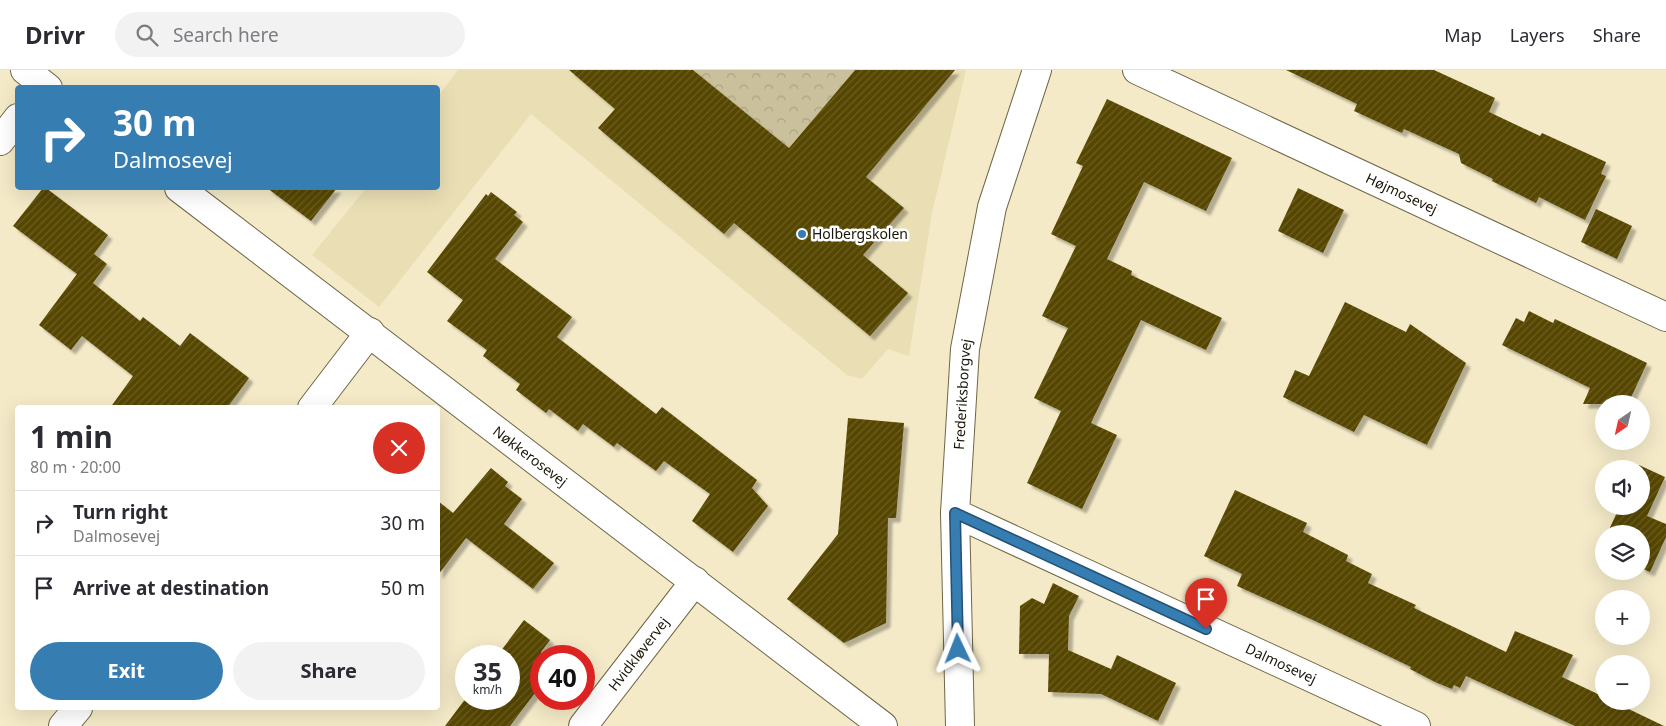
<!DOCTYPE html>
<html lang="en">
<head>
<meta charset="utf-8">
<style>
  :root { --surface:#fff; --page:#f2f2f3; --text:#2b2b33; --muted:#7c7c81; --line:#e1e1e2; --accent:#367db2 }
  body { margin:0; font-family:"Noto Sans",sans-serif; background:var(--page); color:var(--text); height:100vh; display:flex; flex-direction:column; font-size:19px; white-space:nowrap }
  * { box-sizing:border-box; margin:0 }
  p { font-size:16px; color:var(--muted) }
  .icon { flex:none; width:28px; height:28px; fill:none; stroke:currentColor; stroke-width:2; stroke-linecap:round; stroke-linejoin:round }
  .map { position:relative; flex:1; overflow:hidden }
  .drawer { position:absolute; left:15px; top:335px; width:425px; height:305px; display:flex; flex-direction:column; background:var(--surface); border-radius:5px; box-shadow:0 5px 20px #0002 }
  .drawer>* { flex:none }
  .hud { position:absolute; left:15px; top:15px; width:425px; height:105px; border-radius:5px; box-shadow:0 5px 20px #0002; background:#367db2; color:#fff; overflow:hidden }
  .needle { width:32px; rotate:214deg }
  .fabs { position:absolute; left:1595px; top:325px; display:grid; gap:10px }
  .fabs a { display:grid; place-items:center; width:55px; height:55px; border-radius:50%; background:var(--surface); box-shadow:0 5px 20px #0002; font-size:25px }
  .speed { position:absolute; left:455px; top:575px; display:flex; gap:10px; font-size:25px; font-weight:700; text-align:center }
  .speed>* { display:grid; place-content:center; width:65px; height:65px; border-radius:50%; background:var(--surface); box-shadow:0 5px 20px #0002; line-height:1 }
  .speed small { font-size:12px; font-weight:400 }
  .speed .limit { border:8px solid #d22; background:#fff; color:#111 }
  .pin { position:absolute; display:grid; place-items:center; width:42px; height:42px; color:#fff; margin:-51px -21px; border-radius:50% 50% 50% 0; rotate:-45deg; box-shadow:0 0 5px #0007 }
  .pin .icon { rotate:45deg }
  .me { position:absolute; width:55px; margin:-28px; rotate:358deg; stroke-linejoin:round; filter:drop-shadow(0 0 4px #0008) }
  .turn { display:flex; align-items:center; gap:18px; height:105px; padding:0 15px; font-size:22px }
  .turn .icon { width:65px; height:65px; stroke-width:2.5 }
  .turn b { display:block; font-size:35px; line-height:42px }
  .round { display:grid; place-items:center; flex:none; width:52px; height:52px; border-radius:26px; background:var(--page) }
  .summary { display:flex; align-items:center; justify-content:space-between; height:85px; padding:0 15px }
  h1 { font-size:30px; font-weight:700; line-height:38px }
  .primary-button { display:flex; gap:10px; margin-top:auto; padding:10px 15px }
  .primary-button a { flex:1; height:58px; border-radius:30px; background:var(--accent); color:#fff; font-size:20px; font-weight:700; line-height:58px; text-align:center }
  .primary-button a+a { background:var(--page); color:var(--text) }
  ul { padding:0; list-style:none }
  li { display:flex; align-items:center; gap:15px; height:65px; padding:0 15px; border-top:1px solid var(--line) }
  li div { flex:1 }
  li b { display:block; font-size:19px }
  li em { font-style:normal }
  header { display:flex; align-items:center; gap:30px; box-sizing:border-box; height:70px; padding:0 25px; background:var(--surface); border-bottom:1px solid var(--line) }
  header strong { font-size:24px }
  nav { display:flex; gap:28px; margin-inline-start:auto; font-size:18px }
  .search { width:350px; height:45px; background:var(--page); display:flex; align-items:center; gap:12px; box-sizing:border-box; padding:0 18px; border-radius:28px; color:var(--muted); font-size:19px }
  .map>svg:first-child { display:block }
</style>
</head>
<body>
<header>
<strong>Drivr</strong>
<div class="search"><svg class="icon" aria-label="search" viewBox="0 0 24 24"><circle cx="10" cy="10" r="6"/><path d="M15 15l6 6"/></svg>Search here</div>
<nav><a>Map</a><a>Layers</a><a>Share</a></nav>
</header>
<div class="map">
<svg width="1666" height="656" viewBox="0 0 1666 656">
  <defs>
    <pattern id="park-crowns" width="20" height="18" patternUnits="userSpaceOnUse" patternTransform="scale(1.25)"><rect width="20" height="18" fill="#cac09b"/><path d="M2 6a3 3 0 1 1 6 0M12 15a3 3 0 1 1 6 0" fill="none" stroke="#ada484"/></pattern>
    <pattern id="building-hatch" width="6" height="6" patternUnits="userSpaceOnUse" patternTransform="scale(1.25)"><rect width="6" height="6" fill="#574701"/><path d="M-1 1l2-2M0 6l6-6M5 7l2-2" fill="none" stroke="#6b5e25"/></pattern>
    <filter id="shadow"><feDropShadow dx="4.5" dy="4.5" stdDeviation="1" flood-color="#0004"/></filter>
  </defs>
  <rect width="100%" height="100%" fill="#f4eac8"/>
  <path fill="#eadeb4" d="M458,0H966L932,143L909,286L888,279L862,309L847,305L531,44L379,237L312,185L366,118H438V26Z"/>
  <path fill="url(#park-crowns)" d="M693,0H855L789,78Z"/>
  <path fill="url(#building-hatch)" filter="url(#shadow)" d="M569,0H693L789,78L855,0H955L866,107L904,138L863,185L908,223L870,266L734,153L724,164L598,58L615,39Z
    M1286,0H1434L1495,28L1489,42L1540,66L1542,63L1606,92L1601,104L1606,106L1585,150L1539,127L1536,133L1492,111L1493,109L1461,93L1459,84L1404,59L1402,63L1354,41L1357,34Z
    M1107,29L1232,88L1206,141L1144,112L1107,189L1132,201L1131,205L1222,248L1206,280L1141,250L1091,353L1117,365L1082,439L1027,413L1061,341L1034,328L1068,258L1042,246L1076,176L1051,164L1083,96L1076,93Z
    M43,118H46L108,165L94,184L107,194L93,213L140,251L143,247L180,276L190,263L249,308L227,338H110L133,306L82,266L71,280L39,255L77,204L13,156Z
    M267,118H337L311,151Z
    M1298,118L1344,140L1323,183L1278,161Z
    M491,122L517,142L514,145L523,152L495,189L572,247L557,267L656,344L662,337L757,410L752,418L768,436L733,482L692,451L710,424L664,391L656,401L617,373L614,377L583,354L578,361L549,339L546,343L516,320L520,314L483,286L487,280L447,251L463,230L427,202L486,124L488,126Z
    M1596,139L1632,156L1617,189L1581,172Z
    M1345,232L1406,262L1410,254L1466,293L1427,375L1364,345L1354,362L1283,327L1295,300L1309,306Z
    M1529,241L1553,253L1555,249L1647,293L1628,334H1583L1590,318L1502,275L1516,248L1524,252Z
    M848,348L904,353L896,448H888L886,553L844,573L787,529L838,464Z
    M1639,395L1665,407L1647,446L1666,454V467L1650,502L1641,498V464H1607L1620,436H1641V399H1637Z
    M491,398L508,412L505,416L522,429L504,454L554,493L533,519L466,468L438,505V431L453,443Z
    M1235,420L1307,453L1303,462L1348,485L1346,491L1372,504L1368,513L1416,535L1414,538L1506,582L1515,561L1573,585L1562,607L1604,627V631H1612L1664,656H1575L1466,606L1460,618L1454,615L1452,619L1435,612L1410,599L1411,597L1315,551L1237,516L1242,504L1204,486Z
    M1053,513L1079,526L1069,546L1068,580L1111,599L1117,585L1176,613L1158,651L1101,624L1048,622L1049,584H1019L1020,536L1032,528L1044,534Z
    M524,550L550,570L541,582V615L510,656H445L466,628L509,629V586H497Z"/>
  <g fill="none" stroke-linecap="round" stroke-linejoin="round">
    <g stroke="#6f6647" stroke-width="30">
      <g id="minor">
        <path d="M25,0L48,18"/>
        <path id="s1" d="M1137,0L1666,247"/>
        <path d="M0,71L18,48"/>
        <path id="s2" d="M179,118L883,656"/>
        <path d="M312,338L370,262"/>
        <path id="s3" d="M955,443L1416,656"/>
        <path d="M63,656L78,638"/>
        <path id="s4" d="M583,656L695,511"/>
      </g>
    </g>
    <g stroke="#6f6647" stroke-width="30">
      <g id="tertiary">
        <path id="s5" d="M960,656L955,443L965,279L992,137L1037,0"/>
      </g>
    </g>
    <use href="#minor" stroke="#fff" stroke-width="28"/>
    <use href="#tertiary" stroke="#fff" stroke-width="28"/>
  </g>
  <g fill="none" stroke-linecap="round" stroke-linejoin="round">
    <g stroke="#235174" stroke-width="12">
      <path id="route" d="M958,579L955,443L1206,559"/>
    </g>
    <use href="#route" stroke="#367db2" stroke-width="9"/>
  </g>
  <circle fill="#367db2" stroke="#fff" stroke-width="2" cx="802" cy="164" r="5"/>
  <g text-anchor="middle" stroke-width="5" stroke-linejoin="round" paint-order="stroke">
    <g font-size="14" fill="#191609" stroke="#fff">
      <text dy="5" stroke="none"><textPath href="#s1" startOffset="292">Højmosevej</textPath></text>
      <text dy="5" stroke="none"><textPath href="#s5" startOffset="332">Frederiksborgvej</textPath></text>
      <text dy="5" stroke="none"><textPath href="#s2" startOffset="442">Nøkkerosevej</textPath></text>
      <text dy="5" stroke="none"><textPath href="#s4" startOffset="91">Hvidkløvervej</textPath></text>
      <text dy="5" stroke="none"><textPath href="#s3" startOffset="359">Dalmosevej</textPath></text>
    </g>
    <g font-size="14" fill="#191609" stroke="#fff" text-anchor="start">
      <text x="812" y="169">Holbergskolen</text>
    </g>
  </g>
</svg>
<div class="fabs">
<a><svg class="needle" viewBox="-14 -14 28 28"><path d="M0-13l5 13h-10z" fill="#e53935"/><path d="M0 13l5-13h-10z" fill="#7c7c81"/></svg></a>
<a><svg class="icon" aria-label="sound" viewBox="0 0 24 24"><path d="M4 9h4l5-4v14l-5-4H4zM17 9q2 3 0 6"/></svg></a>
<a><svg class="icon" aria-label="layers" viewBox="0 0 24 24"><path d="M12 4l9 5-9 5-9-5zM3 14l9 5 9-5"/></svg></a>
<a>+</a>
<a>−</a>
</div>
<div class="speed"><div>35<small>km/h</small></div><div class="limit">40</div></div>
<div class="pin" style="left:1206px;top:559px;background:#d93025"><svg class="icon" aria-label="arrive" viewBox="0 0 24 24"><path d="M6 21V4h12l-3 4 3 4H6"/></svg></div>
<svg class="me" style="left:958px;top:579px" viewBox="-20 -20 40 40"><path d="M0-17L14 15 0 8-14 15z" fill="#367db2" stroke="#fff" stroke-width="4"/></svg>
<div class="hud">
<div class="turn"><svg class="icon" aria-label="right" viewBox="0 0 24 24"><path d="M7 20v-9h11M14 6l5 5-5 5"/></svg><div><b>30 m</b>Dalmosevej</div></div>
</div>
<section class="drawer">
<div class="summary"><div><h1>1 min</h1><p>80 m · 20:00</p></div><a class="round" style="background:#d93025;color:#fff"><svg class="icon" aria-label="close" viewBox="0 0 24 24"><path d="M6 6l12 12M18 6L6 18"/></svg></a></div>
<ul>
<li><svg class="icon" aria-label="right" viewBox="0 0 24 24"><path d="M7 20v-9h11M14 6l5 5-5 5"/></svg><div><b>Turn right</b><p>Dalmosevej</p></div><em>30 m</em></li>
<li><svg class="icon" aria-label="arrive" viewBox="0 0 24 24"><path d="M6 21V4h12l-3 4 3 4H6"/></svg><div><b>Arrive at destination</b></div><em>50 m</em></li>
</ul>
<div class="primary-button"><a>Exit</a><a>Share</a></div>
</section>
</div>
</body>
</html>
